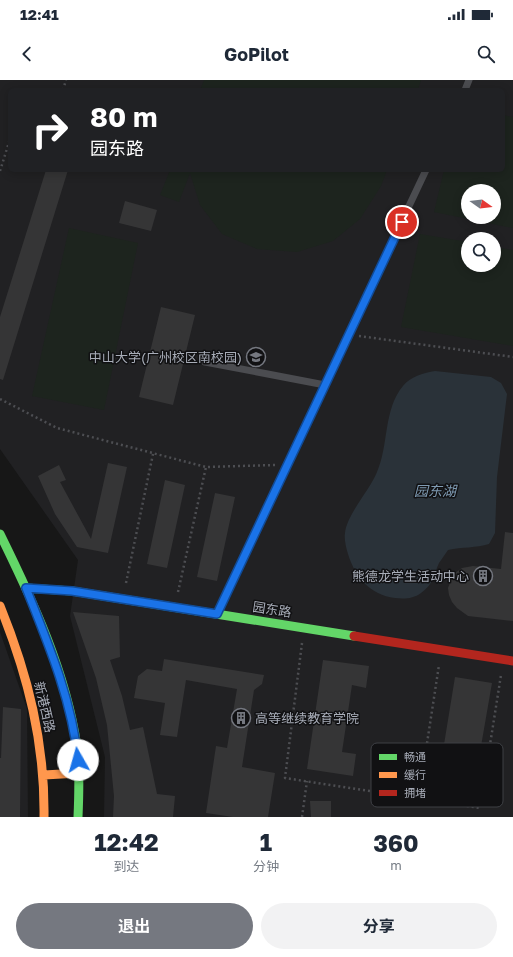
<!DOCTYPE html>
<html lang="zh">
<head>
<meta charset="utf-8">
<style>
  :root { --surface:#fff; --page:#f2f2f3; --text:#1f2937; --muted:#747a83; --accent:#757880 }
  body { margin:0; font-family:"Golos Text","Noto Sans SC",sans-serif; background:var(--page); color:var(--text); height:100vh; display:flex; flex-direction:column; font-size:15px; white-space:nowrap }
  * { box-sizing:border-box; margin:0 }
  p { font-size:13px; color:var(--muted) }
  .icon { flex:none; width:22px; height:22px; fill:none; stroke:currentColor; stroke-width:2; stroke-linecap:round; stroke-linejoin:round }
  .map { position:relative; height:737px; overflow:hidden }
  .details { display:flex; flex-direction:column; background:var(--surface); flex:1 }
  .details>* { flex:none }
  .banner { position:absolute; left:8px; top:8px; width:497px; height:84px; border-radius:6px; box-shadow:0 2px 10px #0003; background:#202124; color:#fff; overflow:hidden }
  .needle { width:26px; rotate:104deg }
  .controls { position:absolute; left:461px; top:104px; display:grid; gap:8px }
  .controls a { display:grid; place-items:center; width:40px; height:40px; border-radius:50%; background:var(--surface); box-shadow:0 2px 10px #0003; font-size:20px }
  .pin { position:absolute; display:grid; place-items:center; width:34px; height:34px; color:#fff; margin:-17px; border:2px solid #fff; border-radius:50%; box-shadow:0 1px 4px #0007 }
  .me { position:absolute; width:44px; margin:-22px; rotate:353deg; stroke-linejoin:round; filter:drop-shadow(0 0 3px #0008) }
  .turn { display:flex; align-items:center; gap:14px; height:84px; padding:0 16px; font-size:18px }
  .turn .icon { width:52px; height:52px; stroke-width:2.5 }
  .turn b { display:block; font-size:28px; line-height:34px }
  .eta { display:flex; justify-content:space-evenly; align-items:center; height:68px; text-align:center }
  .eta b { font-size:24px; font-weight:700; line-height:28px }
  .action { display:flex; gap:8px; margin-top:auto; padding:8px 16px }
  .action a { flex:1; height:46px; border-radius:24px; background:var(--accent); color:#fff; font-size:16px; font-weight:700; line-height:46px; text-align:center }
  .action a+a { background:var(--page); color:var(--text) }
  .status { display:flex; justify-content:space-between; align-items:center; height:28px; padding:0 20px; background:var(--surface); direction:ltr }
  .status svg { height:11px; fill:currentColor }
  header { display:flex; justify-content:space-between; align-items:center; height:52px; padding:0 16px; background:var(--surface); font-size:18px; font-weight:700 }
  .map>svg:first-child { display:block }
</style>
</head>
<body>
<div class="status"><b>12:41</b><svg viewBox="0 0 49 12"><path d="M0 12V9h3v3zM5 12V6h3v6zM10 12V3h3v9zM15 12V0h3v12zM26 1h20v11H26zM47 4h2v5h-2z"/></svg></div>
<header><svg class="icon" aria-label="back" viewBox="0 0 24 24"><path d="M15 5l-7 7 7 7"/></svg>GoPilot<svg class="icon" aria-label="search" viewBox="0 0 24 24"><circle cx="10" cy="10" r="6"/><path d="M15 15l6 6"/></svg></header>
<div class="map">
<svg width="513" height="737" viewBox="0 0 513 737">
  <rect width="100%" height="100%" fill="#171717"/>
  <path fill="#212123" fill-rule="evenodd" d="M0,0H513V737H104L105,677L70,536L78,480L0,369ZM10,10H503V90H10ZM468,111H494V137H468ZM468,159H494V185H468Z
    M0,552L27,629L28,737H0Z"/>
  <path fill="#1d241e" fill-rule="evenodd" d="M204,0H421L418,10H200Z
    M503,35L513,37V148L434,132L444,90H503ZM468,111H494V137H468Z
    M170,90H387L381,106L360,139L333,161L297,172L257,169L222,154L200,125L190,93L179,122L160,115Z
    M69,148L138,163L104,330L32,316Z
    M420,154L468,162V185H494V167L513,170V266L401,247Z"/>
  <path fill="#2a3239" d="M435,291L491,297L501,303L507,314L497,397L495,453L489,464C476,468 462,467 448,470C445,474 442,479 439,483C434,494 433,505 421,513C413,519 404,519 395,518C370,515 355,497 348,474C346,467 344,459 345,453C347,434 370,410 377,392C389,365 383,330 403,306C411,296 424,293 435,291Z"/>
  <path fill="#353536" d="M46,90H68L3,300L0,299V237Z
    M125,121L157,130L151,151L119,143Z
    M161,227L195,235L173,325L139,317Z
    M108,383L127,387L108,473L77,467L55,434L38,396L59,385L66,400L60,402L91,459Z
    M165,400L185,405L167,488L147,484Z
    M215,413L235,417L217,501L197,497Z
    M505,452L513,453V541L468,536L457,528L452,522L449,515L448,508L451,500L455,493L462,488L473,486L501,489Z
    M73,532L119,536L120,577L110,580L122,616L130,650L143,647L157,714L175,716L173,737H113L114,716L107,645L96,598Z
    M164,579L264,595L262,604L254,610L242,687L275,693L268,737H233L206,733L216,666L227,668L237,609L186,600L177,657L160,655L165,623L134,618L138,596L147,589L162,591Z
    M323,580L369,586L366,608L352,605L342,672L356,674L353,696L307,689Z
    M455,597L492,603L476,695L440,689Z
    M3,627L21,629L20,737H0V678H1Z
    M310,721H331V737H311Z"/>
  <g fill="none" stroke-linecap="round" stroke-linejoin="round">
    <path stroke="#4d4e52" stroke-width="2.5" stroke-dasharray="2 3" stroke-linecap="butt" d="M63,10L66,0
      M0,91L10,59
      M359,256L513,277
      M0,319L57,348L206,387L275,385
      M126,503L153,374
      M178,512L206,387
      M302,563L285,698L480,728L501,595
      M424,683L439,585
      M302,737L307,701"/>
    <path stroke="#4b4c50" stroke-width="7" d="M465,10L469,0
      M205,282L325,305
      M217,533L426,90"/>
    <path stroke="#63d668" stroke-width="9" d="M0,454C33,521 66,592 77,667C80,690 79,714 78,737
      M26,508L72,511L354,556"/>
    <path stroke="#ff974d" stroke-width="9" d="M0,526C28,595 45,663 44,737
      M44,695L79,693"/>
    <path stroke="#b3261e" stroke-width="9" d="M354,556L513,581"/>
  </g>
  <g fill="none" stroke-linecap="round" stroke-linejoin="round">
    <g stroke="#114b97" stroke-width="10">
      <path id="route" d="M78,680C72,620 48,563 26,508L72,511L217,534L402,142"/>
    </g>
    <use href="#route" stroke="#1a73e8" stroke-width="7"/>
  </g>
  <defs>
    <g id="university-ring" transform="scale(1)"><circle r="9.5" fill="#111113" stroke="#757880" stroke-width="1.5"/><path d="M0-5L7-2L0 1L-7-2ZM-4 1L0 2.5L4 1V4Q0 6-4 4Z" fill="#757880"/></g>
    <g id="building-ring" transform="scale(1)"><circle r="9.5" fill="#111113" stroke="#757880" stroke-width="1.5"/><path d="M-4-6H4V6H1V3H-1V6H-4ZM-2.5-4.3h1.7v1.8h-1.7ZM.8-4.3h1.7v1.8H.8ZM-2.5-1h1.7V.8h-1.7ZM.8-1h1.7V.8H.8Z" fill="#757880"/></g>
  </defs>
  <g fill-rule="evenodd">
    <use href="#university-ring" x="256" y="277"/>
    <use href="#building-ring" x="483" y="496"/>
    <use href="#building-ring" x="241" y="638"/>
  </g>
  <g text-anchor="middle" stroke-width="3" stroke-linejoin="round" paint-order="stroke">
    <g font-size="13" fill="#a8adb8" stroke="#111113" text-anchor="end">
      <text x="242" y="282">中山大学(广州校区南校园)</text>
      <text x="469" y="501">熊德龙学生活动中心</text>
      <text x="255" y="643" text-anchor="start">高等继续教育学院</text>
    </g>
    <g font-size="13" fill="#a8adb8" stroke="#111113">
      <text transform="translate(272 529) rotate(9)" y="5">园东路</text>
      <text transform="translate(45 627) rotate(77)" y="5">新港西路</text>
    </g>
    <g font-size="14" font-style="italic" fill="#7f9bb3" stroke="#111113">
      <text x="435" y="416">园东湖</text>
    </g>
  </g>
  <rect x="371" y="663" width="132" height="64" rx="6" fill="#111113" stroke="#3e4045" stroke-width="1"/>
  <rect x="379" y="674" width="18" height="6" fill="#63d668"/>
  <rect x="379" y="692" width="18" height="6" fill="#ff974d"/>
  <rect x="379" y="710" width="18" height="6" fill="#b3261e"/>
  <g font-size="11" fill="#a8adb8">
    <text x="404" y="681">畅通</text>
    <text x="404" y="699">缓行</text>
    <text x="404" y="717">拥堵</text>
  </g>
</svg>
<div class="controls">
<a><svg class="needle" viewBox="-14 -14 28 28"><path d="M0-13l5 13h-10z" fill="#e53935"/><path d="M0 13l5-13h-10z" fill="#747a83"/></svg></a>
<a><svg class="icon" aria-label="search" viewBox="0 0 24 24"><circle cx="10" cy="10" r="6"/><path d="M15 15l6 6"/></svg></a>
</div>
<div class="pin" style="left:402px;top:142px;background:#d93025"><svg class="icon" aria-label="arrive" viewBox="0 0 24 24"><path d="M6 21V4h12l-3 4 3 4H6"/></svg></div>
<svg class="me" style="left:78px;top:680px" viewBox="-20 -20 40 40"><circle r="19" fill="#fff"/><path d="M0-13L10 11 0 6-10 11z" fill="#1a73e8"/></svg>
<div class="banner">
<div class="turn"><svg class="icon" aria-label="right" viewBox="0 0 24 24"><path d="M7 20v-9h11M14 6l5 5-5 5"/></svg><div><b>80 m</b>园东路</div></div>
</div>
</div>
<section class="details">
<div class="eta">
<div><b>12:42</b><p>到达</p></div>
<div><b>1</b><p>分钟</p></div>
<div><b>360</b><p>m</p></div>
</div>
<div class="action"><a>退出</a><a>分享</a></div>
</section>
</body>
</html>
